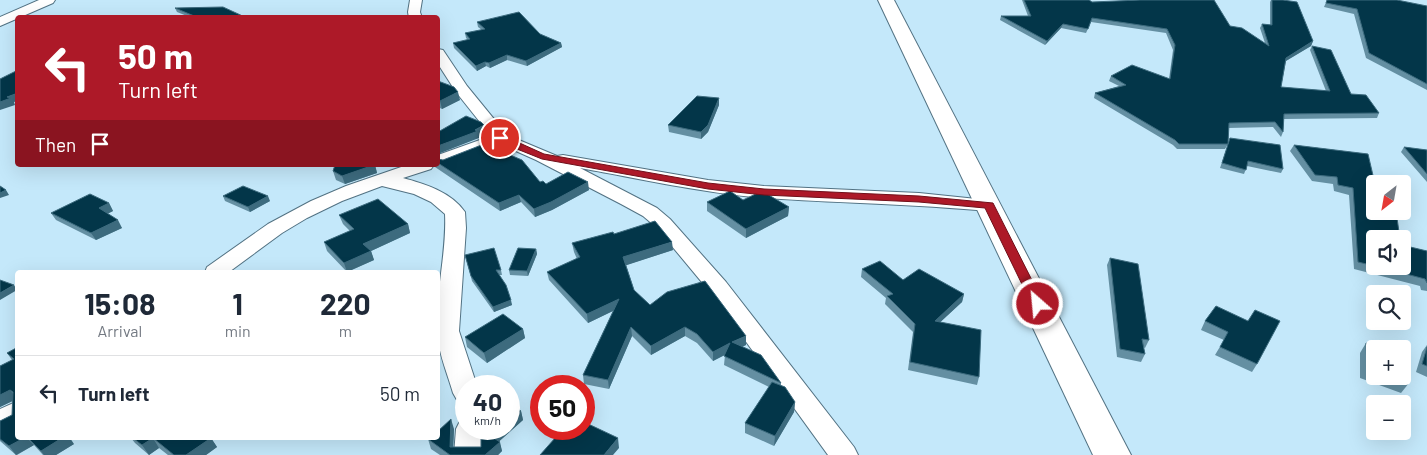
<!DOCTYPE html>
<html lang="en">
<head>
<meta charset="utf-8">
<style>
  :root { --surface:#fff; --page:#f6f6f7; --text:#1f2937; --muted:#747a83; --line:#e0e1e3 }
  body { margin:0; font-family:Barlow,sans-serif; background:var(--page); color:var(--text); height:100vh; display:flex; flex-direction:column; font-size:19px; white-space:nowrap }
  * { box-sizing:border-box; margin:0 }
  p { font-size:16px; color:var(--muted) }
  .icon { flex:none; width:28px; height:28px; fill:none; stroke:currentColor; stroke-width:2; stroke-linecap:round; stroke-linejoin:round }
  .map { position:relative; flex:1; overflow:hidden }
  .side { position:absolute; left:15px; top:270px; width:425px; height:170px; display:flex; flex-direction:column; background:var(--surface); border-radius:5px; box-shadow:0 5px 20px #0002 }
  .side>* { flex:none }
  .guide { position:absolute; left:15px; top:15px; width:425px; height:152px; border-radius:5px; box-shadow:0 5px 20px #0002; background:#ad1928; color:#fff; overflow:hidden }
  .needle { width:32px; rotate:211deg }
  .buttons { position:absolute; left:1366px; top:175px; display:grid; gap:10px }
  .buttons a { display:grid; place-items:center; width:45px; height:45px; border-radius:5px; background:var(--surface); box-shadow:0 5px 20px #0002; font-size:25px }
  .speed { position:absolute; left:455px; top:375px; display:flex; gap:10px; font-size:25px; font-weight:700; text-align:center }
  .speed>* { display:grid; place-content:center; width:65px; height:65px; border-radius:50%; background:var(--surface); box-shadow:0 5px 20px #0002; line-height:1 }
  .speed small { font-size:12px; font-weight:400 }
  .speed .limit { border:8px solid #d22; background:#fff; color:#111 }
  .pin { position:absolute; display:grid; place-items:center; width:42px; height:42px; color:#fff; margin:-21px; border:2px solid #fff; border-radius:50%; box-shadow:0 1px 5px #0007 }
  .me { position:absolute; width:55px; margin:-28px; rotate:333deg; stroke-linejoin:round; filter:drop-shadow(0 0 4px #0008) }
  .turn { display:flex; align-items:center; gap:18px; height:105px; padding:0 20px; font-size:22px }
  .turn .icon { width:65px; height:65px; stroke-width:2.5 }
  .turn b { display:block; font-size:35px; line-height:42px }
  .then { display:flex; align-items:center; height:48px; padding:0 20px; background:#0003; gap:10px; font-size:19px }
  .eta { display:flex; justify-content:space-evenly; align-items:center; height:85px; text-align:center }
  .eta b { font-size:30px; font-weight:700; line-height:35px }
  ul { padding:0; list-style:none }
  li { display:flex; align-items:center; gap:15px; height:75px; padding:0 20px; border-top:1px solid var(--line) }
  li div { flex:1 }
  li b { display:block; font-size:19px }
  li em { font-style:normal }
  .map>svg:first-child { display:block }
</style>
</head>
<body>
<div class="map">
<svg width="1427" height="455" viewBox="0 0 1427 455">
  <rect width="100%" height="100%" fill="#c4e8fa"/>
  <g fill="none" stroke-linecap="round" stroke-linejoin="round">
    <g stroke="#527283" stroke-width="2">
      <path id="street" d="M39,0H55L53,3L0,26V17Z
        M410,0H422L420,12L422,18H409L408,12Z
        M438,49L443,50L467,86L507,135L557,156L563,155L708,180L764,186L919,193L996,201L999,205L996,209L989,211C914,204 839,203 765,198C703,193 641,179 580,168L657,208L670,219L726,282L854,447L858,455H828L710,292L656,227L643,216L621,204L536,160L500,144L444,165H434L431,169L403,178C425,184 451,192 465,212L466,228L459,331L477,386H466V403L457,400L453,393C448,375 439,355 438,337C434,296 447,255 445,214L431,202L414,194L382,186L342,201L307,218L282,233L229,272H205L207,267L268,224L311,201L346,186L407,165H438V155L491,136L456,92L438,64Z
        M18,401V424L0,433V409Z
        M466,419V429H482V455H454L456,429L460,421Z"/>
    </g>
    <g stroke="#527283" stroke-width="2">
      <path id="secondary" d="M878,0H894L1131,455H1093Z"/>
    </g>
    <use href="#street" fill="#fff" fill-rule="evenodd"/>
    <use href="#secondary" fill="#fff" fill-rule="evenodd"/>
  </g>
  <path fill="#648fa2" d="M1022,0H1089L1092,2L1230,26L1265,43L1260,28L1262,24L1270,25V2L1271,0H1283L1313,41L1311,46L1286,61L1281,87L1326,91L1310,50L1312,46L1351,94L1379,113L1377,118L1284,119L1283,132L1281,137L1273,127L1228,128V144L1225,149H1177L1173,145L1094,98L1095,93L1119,86L1109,81L1111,76L1169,79L1173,50L1166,33L1091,22L1086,33L1061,28L1045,45L1000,20L1001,16H1028Z
    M1327,0L1427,6V90L1366,58L1354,14L1324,7Z
    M175,8L247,18H192L177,12Z
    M477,22L540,34L561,43L562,47L527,66L507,60L490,68L486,66L477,71L454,48L453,43L468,40L466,38L465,33L482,30L478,27Z
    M438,81L460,100L442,109L438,107Z
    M719,98V105L708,132L701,139L669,132L668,125Z
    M1230,138L1283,169L1281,173L1247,166L1244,174L1220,168Z
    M1294,145L1368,154L1375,239L1427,251V291L1421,290L1420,286L1354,269L1349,195L1334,191L1333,184L1312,181L1290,151Z
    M1404,147L1427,150V182L1401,152Z
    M438,159L546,184L589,190L552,210L535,217L521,202L500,211L435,167L434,165H438Z
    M335,165H375L377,173L345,184L336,180L333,171Z
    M223,196L270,201L250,212L225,201Z
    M743,200L789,207L788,216L746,238L707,211V202Z
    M109,203L113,211L107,214L122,228L96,240L56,220L51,213Z
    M339,215L408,224L410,233L371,251L374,260L347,272L327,251L324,242L350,231L343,224Z
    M614,234L673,250L626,265L634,290L650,305L746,345L742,347L781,383V386L795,402L794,412L774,446L745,433V423L769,387L724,365L725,355L713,361L697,343L685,336L651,355L632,336L609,389L584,384L583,375L613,311L588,323L549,280L547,272L577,259L574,252L572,243Z
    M536,249L537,254L528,276L510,275L509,270Z
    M465,255L501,270L502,275H499L512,305L494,312L472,281Z
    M1110,258L1149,340L1145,348L1143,347L1145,354L1141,362L1117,357L1107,265Z
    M862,269L964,294L962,302L940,322L979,377L977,385L908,370L913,332L885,304L886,298L861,277Z
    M1216,306L1257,364L1252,372L1215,355L1224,340L1201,330L1205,321Z
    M523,329L525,338L487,363L467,347L465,337Z
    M1366,343L1375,349V376H1402L1409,383L1401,393L1360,378V353Z
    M1427,345V377L1416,372L1422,352Z
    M18,347V438L74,444L56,455H43L34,445L17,455H16L0,441V421L12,415V401L0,407V366L12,360L7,353Z
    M521,411L523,420L499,441L502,451L498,455H440L431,449L428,439L454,429L453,447H481Z
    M131,438H211L217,447L206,455H168L159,448L149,455L135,443Z"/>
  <path fill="#3d6b7e" d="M1063,24L1061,28L1045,45L1047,41Z
    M1313,41L1311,46L1284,62L1286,58Z
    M561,43L562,47L527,66L526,61Z
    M507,55V60L490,68L489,63Z
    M485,62L486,66L477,71L476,66Z
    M458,92L460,100L442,109L440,101Z
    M18,93V101L14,102L15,105L0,110V102L7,97Z
    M719,98V105L708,132L701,139V132Z
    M484,125L485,132L479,136V138L438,154V146L475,130Z
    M374,165H375L377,173L345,184L342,176Z
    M588,182L589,190L552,210L535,217L534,209Z
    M6,190L9,195L0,198V193Z
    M519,195L521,202L500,211L499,203Z
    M268,196L270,201L250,212L248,207Z
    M109,203L113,211L103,216L99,208Z
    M789,207L788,216L746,238V229Z
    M118,220L122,228L96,240L91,233Z
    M408,224L410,233L371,251L374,260L347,272L344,263L363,244Z
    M672,242L673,250L624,266L623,257Z
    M536,249L537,254L528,276L527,271Z
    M14,285L17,290L0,300V293Z
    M964,294L962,302L933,329L935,321Z
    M619,299V308L588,323L587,314Z
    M511,300L512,305L494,312L493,307Z
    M631,327L632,336L609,389L608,380Z
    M685,327V336L651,355V346Z
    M523,329L525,338L487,363L484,353Z
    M746,336V345L732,351V342Z
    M730,343V352L713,361V352Z
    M10,390L17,399L0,407V395Z
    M795,402L794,412L774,446L775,436Z
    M521,411L523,420L494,446L492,437L501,429H509V422Z
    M451,419L454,429L453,455L450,447Z
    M24,438H27L34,445L16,455L9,446Z
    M62,438H70L74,444L56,455H44L41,451Z
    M153,438L159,448L149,455L142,445Z
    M211,438L217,447L206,455H186Z
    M618,438L619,448L613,455H604Z
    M500,442L502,451L498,455H485Z"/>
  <path fill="#033649" stroke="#3d6b7e" d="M1024,0H1089L1092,2L1140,0H1214L1230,26L1242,28L1269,46L1262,24L1272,25V0H1283L1297,2L1313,41L1286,58L1281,87L1330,91L1312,46L1331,50L1351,94L1366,95L1379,113L1284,114L1283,132L1275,122L1229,123L1228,144H1179L1175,140L1095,93L1126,85L1111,76L1132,65L1170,79L1175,45L1167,29L1092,18L1088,29L1063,24L1047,41L1001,16H1031Z
    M1327,0H1397L1427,6V84L1369,53L1357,9L1326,3Z
    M223,7L247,18H199L175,8Z
    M519,12L540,34L561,43L526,61L507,55L489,63L485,62L476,66L453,43L470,39L465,33L485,29L477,22Z
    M18,70V93L7,97L11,98L0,102V79Z
    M438,81L454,87L458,92L440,101L438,100Z
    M697,96L719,98L708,125L701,132L668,125Z
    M466,116L481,122L484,125L475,130L478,131L438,146V132Z
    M1230,138L1280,145L1283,169L1248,161L1246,170L1222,163Z
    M484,144L522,160L540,182L543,181L546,184L568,172L588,182L551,202L534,209L519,195L499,203L438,163V159L443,160Z
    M1294,145L1368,154L1375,184V211H1396L1400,239H1375V266L1358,262L1353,188L1338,185L1337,177L1315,175Z
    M1404,147L1427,150V174Z
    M335,165H374L342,176L333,171Z
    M0,186L6,190L0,193Z
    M243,186L268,196L248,207L223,196Z
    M730,191L743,200L762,191L789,207L746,229L707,202Z
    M90,194L109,203L99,208L118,220L91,233L51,213Z
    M378,199L408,224L363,244L371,251L344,263L324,242L354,229L339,215Z
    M655,221L672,242L623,257L634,290L650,305L667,292L705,281L746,336L732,342L761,355L781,383L724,356L730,343L713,352L697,334L685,327L651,346L631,327L608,380L583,375L619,299L587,314L547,272L580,257L572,243L613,232L614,234Z
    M1402,245L1427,251V283L1425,279L1376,266H1402Z
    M494,248L501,270H496L506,285L511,300L493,307L471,276L465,255Z
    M518,248L536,249L527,271L509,270Z
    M1110,258L1138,264L1149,340L1142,339L1145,354L1120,349Z
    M880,261L903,280L919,269L964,294L935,321L981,330L979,377L910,362L915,324L887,296L893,294L862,269Z
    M0,280L14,285L0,293Z
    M1216,306L1248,321L1255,310L1280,321L1257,364L1220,347L1228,332L1205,321Z
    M503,314L523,329L484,353L465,337Z
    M1366,343L1382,349H1375V371L1367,368Z
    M18,347V438H24L9,446L0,439V421L12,415L13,392L10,390L0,395V366L14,359L7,353Z
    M1427,347V366L1422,364Z
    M1402,355L1407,357L1409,383L1390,376H1402Z
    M772,382L785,387L795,402L775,436L745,423Z
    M509,404L521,411L509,422Z
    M451,419L450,447H481V429H501L492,437L500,442L485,455H450L428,439L430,438H438V431Z
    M584,422L618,438L604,455H540L563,429H584Z
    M28,438H62L41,451Z
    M133,438H211L186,455H174L153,438L142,445Z"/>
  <path fill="#ad1928" stroke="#70101a" d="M497,136H504L544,154L708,183L764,189L919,196L993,203L1044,304L1038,308L1033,307L985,208L919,202L764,195L708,189L542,159L497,141Z"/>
</svg>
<div class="buttons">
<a><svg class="needle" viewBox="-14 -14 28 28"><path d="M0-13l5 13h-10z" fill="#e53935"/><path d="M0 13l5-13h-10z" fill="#747a83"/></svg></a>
<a><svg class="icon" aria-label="sound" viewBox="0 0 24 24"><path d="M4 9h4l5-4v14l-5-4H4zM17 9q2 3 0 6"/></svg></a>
<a><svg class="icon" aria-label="search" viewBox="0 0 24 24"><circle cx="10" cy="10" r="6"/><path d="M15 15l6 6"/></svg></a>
<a>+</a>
<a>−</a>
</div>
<div class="speed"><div>40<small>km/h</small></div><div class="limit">50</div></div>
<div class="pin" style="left:500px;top:138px;background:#d93025"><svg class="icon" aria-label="arrive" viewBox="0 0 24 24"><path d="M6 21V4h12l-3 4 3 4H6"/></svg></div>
<svg class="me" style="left:1038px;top:304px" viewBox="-20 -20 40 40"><circle r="17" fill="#ad1928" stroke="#fff" stroke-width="3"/><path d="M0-11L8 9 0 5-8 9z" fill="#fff"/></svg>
<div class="guide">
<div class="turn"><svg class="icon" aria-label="left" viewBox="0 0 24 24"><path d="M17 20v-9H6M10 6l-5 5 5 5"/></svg><div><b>50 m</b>Turn left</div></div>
<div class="then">Then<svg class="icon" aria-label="arrive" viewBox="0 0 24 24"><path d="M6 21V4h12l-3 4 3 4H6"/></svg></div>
</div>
<section class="side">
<div class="eta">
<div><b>15:08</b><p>Arrival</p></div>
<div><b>1</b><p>min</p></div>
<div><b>220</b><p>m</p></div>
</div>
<ul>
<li><svg class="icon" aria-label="left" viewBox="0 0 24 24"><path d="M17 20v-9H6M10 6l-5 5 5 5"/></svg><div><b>Turn left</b></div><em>50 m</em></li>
</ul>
</section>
</div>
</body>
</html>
